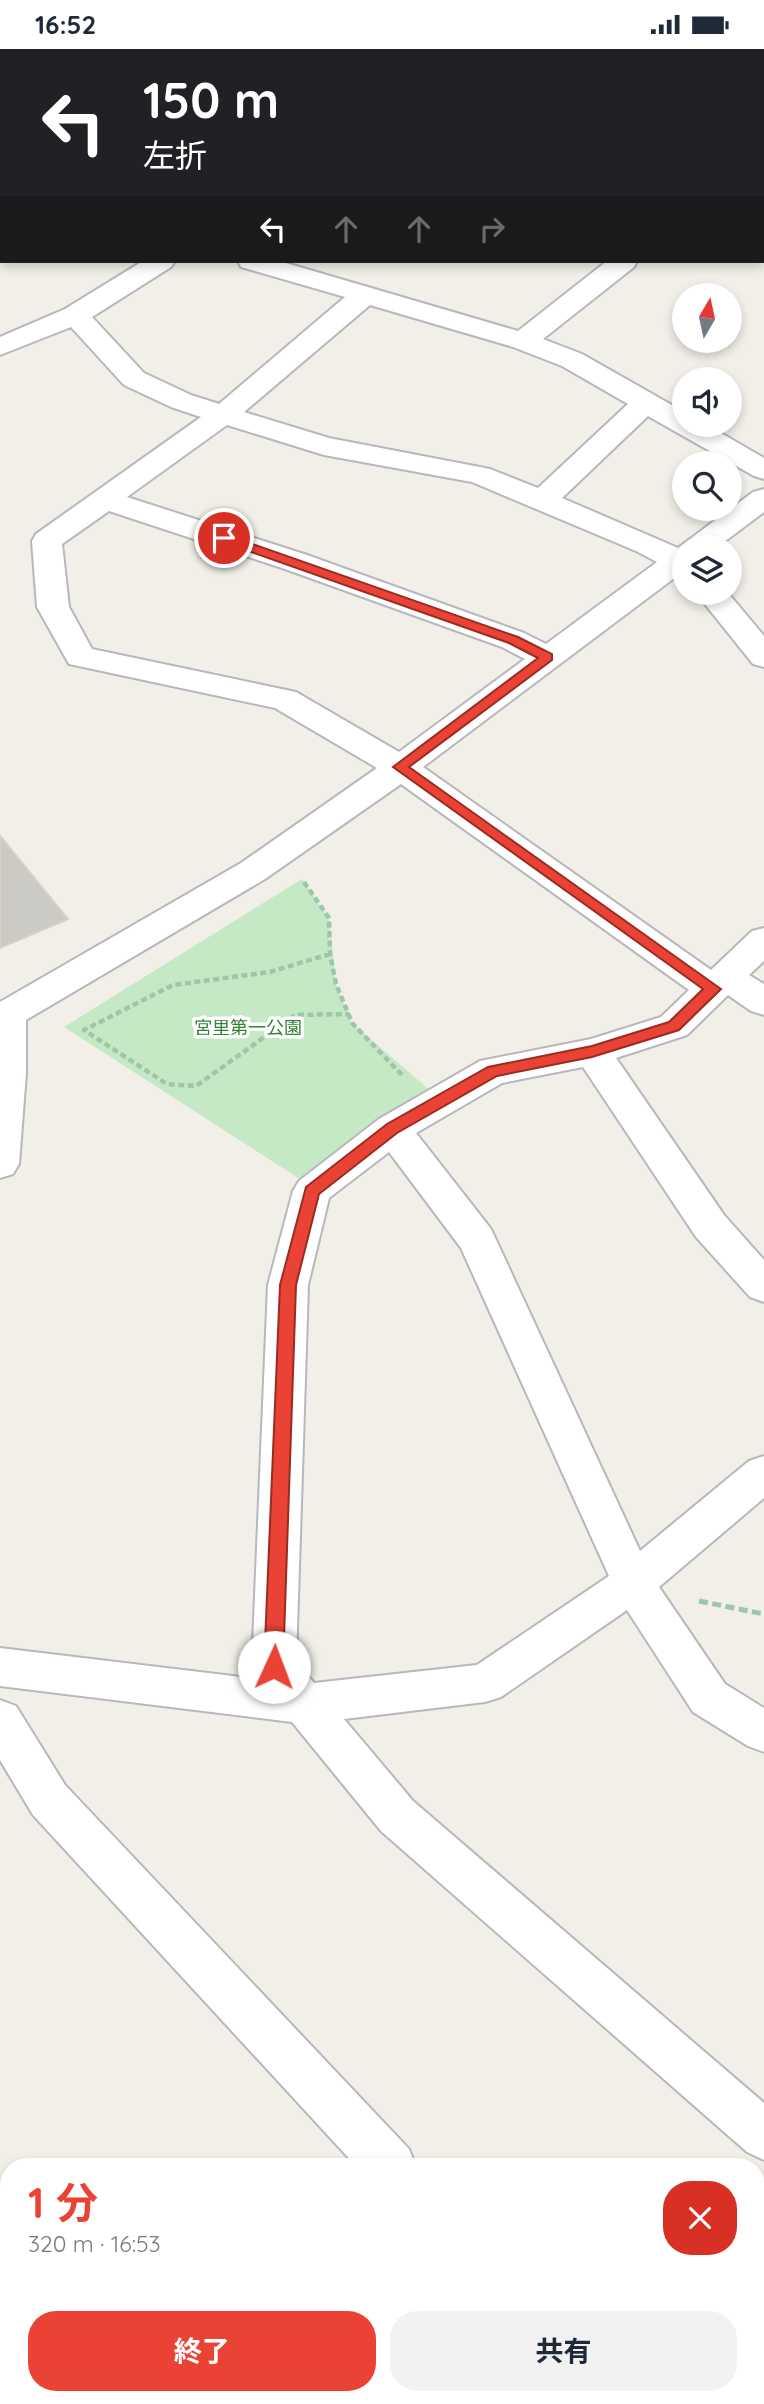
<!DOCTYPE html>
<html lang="ja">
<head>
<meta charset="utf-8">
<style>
  :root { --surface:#fff; --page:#f2f2f3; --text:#1f2937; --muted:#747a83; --accent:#ea4335 }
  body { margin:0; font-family:Quicksand,"Noto Sans JP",sans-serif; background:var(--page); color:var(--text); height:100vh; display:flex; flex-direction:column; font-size:26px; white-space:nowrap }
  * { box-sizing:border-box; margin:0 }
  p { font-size:23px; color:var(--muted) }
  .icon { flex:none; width:38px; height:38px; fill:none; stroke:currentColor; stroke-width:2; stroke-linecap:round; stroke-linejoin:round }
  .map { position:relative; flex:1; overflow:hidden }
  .sheet { position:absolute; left:0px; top:2109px; width:765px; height:247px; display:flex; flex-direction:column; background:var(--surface); border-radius:28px 28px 0 0; box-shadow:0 4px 10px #0003 }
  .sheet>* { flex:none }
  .guide { position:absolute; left:0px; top:0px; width:765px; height:214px; box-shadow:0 4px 10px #0003; background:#202124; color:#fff; overflow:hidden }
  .needle { width:46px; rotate:9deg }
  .fabs { position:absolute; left:672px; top:234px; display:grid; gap:14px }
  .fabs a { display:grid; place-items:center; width:70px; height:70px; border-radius:50%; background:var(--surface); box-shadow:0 4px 10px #0003; font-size:35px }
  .pin { position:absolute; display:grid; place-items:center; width:60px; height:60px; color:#fff; margin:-30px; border:4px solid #fff; border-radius:50%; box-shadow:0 2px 7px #0007 }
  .me { position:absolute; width:77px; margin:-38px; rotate:2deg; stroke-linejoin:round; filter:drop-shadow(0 0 5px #0008) }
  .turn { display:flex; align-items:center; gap:24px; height:147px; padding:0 28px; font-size:32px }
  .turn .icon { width:91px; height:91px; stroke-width:2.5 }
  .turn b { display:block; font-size:49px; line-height:60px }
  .lanes { display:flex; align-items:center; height:66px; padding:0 28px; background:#0003; justify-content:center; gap:35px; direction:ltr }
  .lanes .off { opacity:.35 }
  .round { display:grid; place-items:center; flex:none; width:74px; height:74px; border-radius:28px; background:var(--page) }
  .headline { display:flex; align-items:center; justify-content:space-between; height:119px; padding:0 28px }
  h1 { font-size:42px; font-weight:700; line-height:52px; color:var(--accent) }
  .action { display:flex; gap:14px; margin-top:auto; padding:14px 28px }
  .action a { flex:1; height:80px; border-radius:28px; background:var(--accent); color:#fff; font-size:28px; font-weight:700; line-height:80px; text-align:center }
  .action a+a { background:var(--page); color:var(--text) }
  .status { display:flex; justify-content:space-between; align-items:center; height:49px; padding:0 35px; background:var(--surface); direction:ltr }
  .status svg { height:19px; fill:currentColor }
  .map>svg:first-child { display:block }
</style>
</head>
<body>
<div class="status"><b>16:52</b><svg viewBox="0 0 49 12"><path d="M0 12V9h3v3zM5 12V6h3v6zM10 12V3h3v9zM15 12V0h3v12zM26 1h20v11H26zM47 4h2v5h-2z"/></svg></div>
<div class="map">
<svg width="764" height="2355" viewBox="0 0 764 2355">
  <rect width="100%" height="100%" fill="#f1efe8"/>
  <path fill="#c5e8c5" d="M302,830L329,869L336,935L352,974L433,1044L303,1132L64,978Z"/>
  <path fill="#cccac5" stroke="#d6d1c6" stroke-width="2" d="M0,787L68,870L0,899Z"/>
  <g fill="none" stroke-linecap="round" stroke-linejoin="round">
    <g stroke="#b5b8bc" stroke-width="4">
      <path id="minor" d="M124,0H148L123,2Z
        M467,0H492L493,2H468Z
        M720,0H745L746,2H721Z
        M763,14H764V29H763Z
        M143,212H175L171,218L92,268L144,324L191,346L219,355L345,248L241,218L238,212H279L518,282L607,212H637L634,218L543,290L582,305L684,363V376H707L764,409V430L754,427L648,367L562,449L678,499L753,443L764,440V463L716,499H684V524H681L423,718L711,921L752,882L764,879V912L749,926L764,935V966L751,962L728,946L687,986L616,1009L724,1166L764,1211V1253L750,1248L696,1188L583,1018L502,1034L416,1084L491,1180L640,1502L749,1412L764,1407V1449L659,1538L725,1635L764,1659V1703L748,1697L693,1663L627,1561L501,1648L485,1653L344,1670L413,1752L764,2054V2111L747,2103L381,1782L292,1673L0,1637V1599L258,1630L252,1618L268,1236L293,1142L299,1132L379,1070L480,1012L591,990L661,968L689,941L401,735L265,830L26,971V1024L19,1115L13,1125L0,1129V953L241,814L377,719L275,659L69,615L37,558L32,492L36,485L201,368L171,358L124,336L71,278L0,306V288L65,260ZM370,256L513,298L562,317L628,355L538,439L490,420L329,389L244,363ZM227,376L324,406L472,433L636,502L657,513L546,595L524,584L307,506L127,448ZM109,462L285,520L502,598L525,610L399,703L296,643L92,600L69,558L62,495ZM389,1103L461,1199L609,1527L477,1616L314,1634L296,1612L308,1236L329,1149Z
        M696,544H728L764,587V618L753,615Z
        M0,1651L16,1657L65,1736L409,2100L416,2118H357L33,1766L0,1711Z
        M187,2347H246L243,2355H184Z"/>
    </g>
    <path stroke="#9cc7a9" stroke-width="4.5" stroke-dasharray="6 3.5" stroke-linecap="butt" d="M304,833L329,869L330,905L336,935L352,974L403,1027
      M330,905L270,923L173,936L84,981L167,1035L196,1037L295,966L349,965"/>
    <path stroke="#9cc7a9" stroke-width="5" stroke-dasharray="9 4.5" stroke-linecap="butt" d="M699,1552L764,1565"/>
    <use href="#minor" fill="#fff" fill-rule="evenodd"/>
  </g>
  <path fill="#ea4335" stroke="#982c22" stroke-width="2" d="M224,485L518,588L552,605V611L409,718L721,940L679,981L592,1008L497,1027L397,1084L319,1145L296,1236L283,1618L280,1624L274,1626L267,1624L264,1618L280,1236L306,1138L387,1075L488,1018L592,997L669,973L703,940L393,718L538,609L509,594L220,492L218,489Z"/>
  <g text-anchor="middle" stroke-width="7" stroke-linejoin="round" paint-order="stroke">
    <g font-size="18" fill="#348238" stroke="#fff">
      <text x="248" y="985">宮里第一公園</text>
    </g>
  </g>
</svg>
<div class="fabs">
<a><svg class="needle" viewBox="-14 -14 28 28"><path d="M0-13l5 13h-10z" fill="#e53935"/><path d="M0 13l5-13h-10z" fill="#747a83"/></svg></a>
<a><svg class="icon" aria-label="sound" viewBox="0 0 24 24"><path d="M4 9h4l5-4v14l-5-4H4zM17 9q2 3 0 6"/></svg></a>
<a><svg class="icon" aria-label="search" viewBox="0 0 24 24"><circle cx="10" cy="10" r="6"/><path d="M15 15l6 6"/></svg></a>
<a><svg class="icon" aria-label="layers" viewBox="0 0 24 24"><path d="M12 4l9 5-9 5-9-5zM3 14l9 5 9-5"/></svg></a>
</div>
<div class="pin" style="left:224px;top:489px;background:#d93025"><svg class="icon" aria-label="arrive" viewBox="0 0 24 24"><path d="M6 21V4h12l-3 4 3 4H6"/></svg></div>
<svg class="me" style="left:274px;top:1618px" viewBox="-20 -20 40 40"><circle r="19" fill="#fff"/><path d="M0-13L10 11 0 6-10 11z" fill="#ea4335"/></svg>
<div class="guide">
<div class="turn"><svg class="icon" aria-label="left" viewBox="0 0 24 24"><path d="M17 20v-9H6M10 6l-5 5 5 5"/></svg><div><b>150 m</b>左折</div></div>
<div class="lanes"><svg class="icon" aria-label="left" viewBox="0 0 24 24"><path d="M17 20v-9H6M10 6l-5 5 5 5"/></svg><svg class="icon off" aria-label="ahead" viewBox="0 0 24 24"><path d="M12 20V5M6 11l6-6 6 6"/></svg><svg class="icon off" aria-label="ahead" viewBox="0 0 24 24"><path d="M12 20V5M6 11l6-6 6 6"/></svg><svg class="icon off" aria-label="right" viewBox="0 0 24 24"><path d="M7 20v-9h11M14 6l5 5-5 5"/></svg></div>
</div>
<section class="sheet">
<div class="headline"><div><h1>1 分</h1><p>320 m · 16:53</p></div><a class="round" style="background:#d93025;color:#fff"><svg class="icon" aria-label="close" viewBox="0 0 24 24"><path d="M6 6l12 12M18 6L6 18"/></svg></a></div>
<div class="action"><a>終了</a><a>共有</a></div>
</section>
</div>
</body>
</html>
